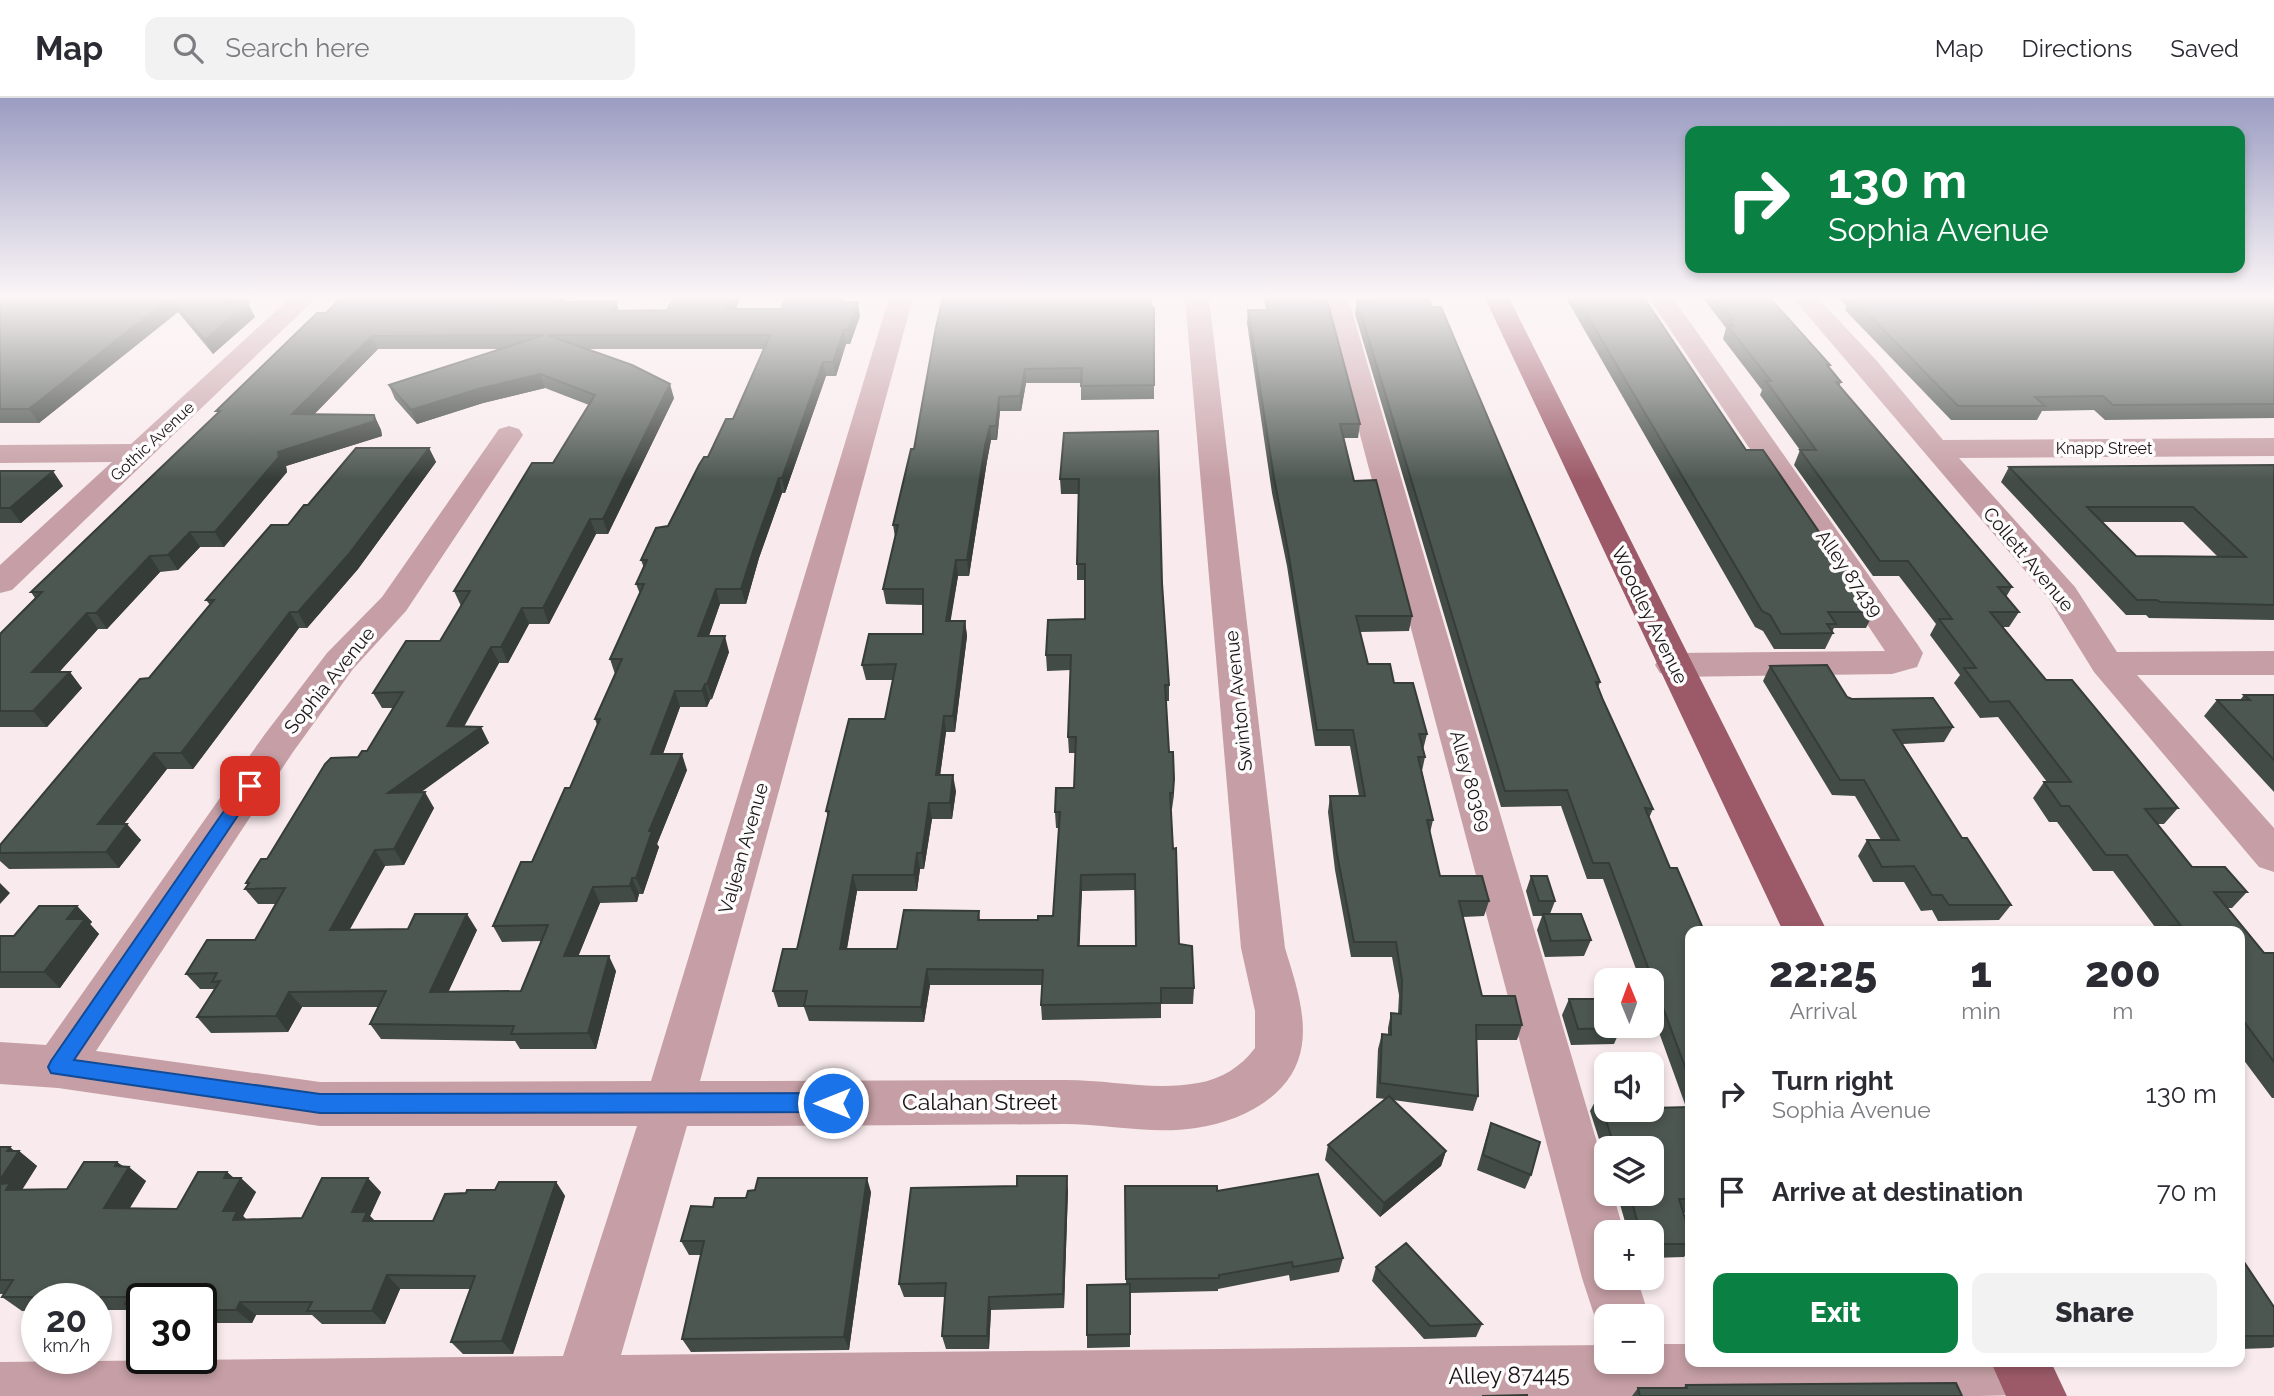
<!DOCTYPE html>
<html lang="en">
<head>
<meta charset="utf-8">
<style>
  :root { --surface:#fff; --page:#f2f2f3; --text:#2b2b33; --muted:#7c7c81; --line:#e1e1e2; --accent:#0b8043 }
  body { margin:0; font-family:Raleway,sans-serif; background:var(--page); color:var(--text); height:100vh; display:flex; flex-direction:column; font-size:26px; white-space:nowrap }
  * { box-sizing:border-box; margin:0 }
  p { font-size:23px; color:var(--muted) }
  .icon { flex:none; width:38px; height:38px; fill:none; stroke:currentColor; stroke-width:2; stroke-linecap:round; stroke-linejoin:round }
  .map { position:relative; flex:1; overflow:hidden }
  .sheet { position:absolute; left:1685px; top:828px; width:560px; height:441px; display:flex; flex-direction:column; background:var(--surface); border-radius:14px; box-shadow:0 4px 10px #0003 }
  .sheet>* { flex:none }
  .hud { position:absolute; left:1685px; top:28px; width:560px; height:147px; border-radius:14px; box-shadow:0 4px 10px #0003; background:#0b8043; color:#fff; overflow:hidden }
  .needle { width:46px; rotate:359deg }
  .tools { position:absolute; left:1594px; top:870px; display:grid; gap:14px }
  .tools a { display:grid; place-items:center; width:70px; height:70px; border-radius:14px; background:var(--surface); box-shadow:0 4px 10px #0003; font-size:35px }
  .speed { position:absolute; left:21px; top:1185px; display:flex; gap:14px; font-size:35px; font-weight:700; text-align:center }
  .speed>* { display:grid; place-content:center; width:91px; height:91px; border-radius:50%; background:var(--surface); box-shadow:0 4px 10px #0003; line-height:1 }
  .speed small { font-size:18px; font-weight:400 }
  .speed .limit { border:4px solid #111; border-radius:10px; background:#fff; color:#111 }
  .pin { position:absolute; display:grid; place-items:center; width:60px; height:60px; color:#fff; margin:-30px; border-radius:14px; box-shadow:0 4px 10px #0006 }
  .me { position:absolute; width:77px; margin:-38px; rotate:270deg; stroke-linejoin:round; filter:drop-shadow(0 0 5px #0008) }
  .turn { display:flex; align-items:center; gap:24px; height:147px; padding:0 28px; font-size:32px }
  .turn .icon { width:91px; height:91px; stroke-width:2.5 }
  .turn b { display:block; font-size:49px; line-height:60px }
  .eta { display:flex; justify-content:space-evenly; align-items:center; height:119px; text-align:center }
  .eta b { font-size:42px; font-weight:800; line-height:49px }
  .button { display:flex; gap:14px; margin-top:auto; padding:14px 28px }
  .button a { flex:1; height:80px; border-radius:14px; background:var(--accent); color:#fff; font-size:28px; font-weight:800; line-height:80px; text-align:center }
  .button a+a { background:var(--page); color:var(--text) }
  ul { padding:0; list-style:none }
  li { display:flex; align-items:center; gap:21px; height:98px; padding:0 28px }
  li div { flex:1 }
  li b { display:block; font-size:26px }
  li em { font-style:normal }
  header { display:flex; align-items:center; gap:42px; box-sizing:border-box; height:98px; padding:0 35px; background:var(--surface); border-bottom:2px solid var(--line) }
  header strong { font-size:33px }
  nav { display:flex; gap:38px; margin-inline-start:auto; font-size:24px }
  .search { width:490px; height:63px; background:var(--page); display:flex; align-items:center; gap:18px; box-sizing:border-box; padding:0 24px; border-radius:14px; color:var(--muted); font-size:26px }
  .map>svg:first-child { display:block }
</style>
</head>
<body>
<header>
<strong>Map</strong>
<div class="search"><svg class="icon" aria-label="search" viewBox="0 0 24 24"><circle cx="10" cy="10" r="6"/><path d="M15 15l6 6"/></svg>Search here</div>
<nav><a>Map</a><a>Directions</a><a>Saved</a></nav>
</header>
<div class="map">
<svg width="2274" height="1298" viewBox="0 0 2274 1298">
  <rect width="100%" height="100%" fill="#f9ebed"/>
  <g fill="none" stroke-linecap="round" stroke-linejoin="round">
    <path fill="#c59fa5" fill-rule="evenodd" d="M290,200H316L12,492L0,495V467L112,364L0,365V347L131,346Z
      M889,200H913L700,983C822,983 944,982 1066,982C1110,982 1154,993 1198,985C1221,981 1241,969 1255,950V913L1241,850L1185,200H1209L1285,850C1299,896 1319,950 1281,990C1260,1013 1226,1026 1196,1030C1152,1037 1108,1026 1064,1026C938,1027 813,1028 687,1028L621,1257L1606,1247V1264H1652V1246H1690V1264H2049L2051,1268L2043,1289L2022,1297L1979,1298H0V1264L563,1258L637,1028H320L58,990L0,986V944L46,947L265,636L327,555L382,499L499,331L509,328L519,331L523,337L406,513L353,571L293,654L96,953L320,984L651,983Z
      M1324,200H1348L1606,1075V1096H1613L1624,1134H1606V1180H1637L1649,1218H1606V1240L1601,1238L1582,1180Z
      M1649,200H1673L1918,547L1923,555L1917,569L1892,576L1673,579L1660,575L1655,567L1660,559L1673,555L1885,553Z
      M1793,200H1818L1876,262L1943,342L2274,340V358L1959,360L2075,489L2117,554L2274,553V577H2137L2274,730V774L2259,769L2094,574L2049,501Z"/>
    <path fill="#9c5a68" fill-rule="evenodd" d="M1485,200H1509L1827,833H1783Z
      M1991,1264H2051L2067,1298H2006Z"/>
  </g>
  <path fill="#424b46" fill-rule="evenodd" d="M0,200H252L246,205L255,219L213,256L178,214L39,325H0Z
    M566,200L564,204L618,213L781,211L786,200H844L842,204L860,218L850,246H846L836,278H826L785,395H782L759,460L746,506H720L709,538L729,554L712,601L710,602L707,609H680L663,656L687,672L657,746L659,749L643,796H639L637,804L600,805L578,858L616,873L596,951H520L515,943L381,941L370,926L378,909H302L288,934L211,935L197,919L215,891H200L186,876L255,842L276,806H258L245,791L248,787L246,785L358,659L367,653L393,610H382L373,595L440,543L461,508L454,493L553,365L589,307L545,290L483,305L417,326L395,301L389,287L500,251H378L314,316L374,317L381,332L382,338L286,368L287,374L224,449H200L178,472L160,474L107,531H98L59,574L82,590L47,629H0V536L35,500L31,494L218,315L216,313L317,215ZM587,251H764L733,321L708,359L668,428L641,462L644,470L636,486L640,496L610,561L615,576L595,621L597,627L570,690L532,764L493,828L502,844L542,843L521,893L448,894L477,832L350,831L385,768L404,767L434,710L420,694L489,645L481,629H464L499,565H508L529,526H549L596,436H608L674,300Z
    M1264,200H1308L1360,326L1358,340H1344L1354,383L1412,518L1409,533L1360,534L1368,566L1394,585L1427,636L1423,652L1425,659L1422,673L1433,722L1430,735L1440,778L1489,803L1484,818L1463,819L1482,898L1522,927L1517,942H1477L1478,998L1473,1013L1393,1002L1446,1053L1441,1068L1380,1119L1325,1062L1328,1047L1386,1001L1376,1000L1378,951L1382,936H1388V930L1391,915L1398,916L1399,897L1392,859H1351L1335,772L1328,714L1330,698H1359L1350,648H1315L1287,468L1272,395L1247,225L1248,212H1266Z
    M1371,200H1428L1600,584L1598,590L1603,602L1653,711L1649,720L1690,833V1115H1683L1690,1136V1151L1684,1159L1652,1160V1134H1628L1617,1096H1652V1050H1606V1063L1590,1013L1598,998L1606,1012L1686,1009L1652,915V882H1640L1603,781H1587L1561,708L1501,709L1355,216L1357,202H1372Z
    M1566,200H1644L1746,352L1874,514L1866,530H1834L1832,534L1833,535L1825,551H1774L1763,533L1755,529Z
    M1703,200H1770L1830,267L1829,270L1841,284L1839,289L2012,489L2006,499L2019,514L2009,529H2003L2046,582L2178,710L2164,726H2157L2192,769L2247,794L2232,810H2227L2264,855H2274V1000H2272L2240,957V833H2158L2113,773H2093L2057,724H2049L2033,700L2044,684H2047L1998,619L1980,620L1954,585L1960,577L1930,537L1936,526L1899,478H1873L1794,367L1800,352L1760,297L1762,292L1723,241L1726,230Z
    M1839,200H2274V320L2105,322L2094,312L2042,313L2037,322H1951L1845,212L1846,208Z
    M1154,210V301L1081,302V285H1026L1021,313H1000L997,342H991L987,363L969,478H958L950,523H965L967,538L955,634H946L940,677L956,693L952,721H932L924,771H920L917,793H857L847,851H897L979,813L980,822H1038L1053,818L1059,730H1056L1055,714L1074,690L1075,655H1069L1068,639L1071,572L1047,573L1046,557L1085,521V482H1077V466L1079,396H1061L1060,381L1064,335L1162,485L1169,587V603H1166L1169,654L1174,697L1172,711H1171L1179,846L1194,890L1193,906H1161V920L1042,922L1041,907L1042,887H930L924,924L809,923L804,909H778L773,893L797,851L828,718L826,713L885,621L893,582H866L862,567L923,536V507L886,506L883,491L895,439L893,427L914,351L936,229ZM1135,792L1136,848H1079L1082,793Z
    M429,350L436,364L358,471L307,530H299L193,671H167L124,726L141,742L119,770L9,771L0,763V747L149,580L210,507L206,502L308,407Z
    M2274,367V522L2149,520L2146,517H2126L2001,384L2009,369ZM2102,424H2183L2218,459L2136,458Z
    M0,373L63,388L21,425H0Z
    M1770,568L1847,599L1953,629L1944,644L1903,646L1962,740L2011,807L1999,822L1938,823L1932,812L1921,813L1904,784H1873L1858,758L1867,742H1881L1855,698L1832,697L1763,583Z
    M2244,597H2274V694L2204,618L2217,602H2240Z
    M1531,778L1555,803L1550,816L1591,842L1584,858L1545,859L1537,832L1542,818H1533L1526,793Z
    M77,808L92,824L90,826L99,836L60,890H0V838H14Z
    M1569,901L1621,930L1614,946L1571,947L1562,917Z
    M1491,1025L1531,1077L1525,1091L1477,1072L1486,1040Z
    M0,1049L15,1053H19L37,1068L22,1092L67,1091L117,1064L146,1083L130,1110L177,1111L227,1074L234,1080L256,1094L243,1118L246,1121L302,1120L381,1094L370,1118L375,1123H433L466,1095L556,1084L565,1098L513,1256H463L451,1244L470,1191H400L385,1226H322L312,1217H256L252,1225H201V1200H142V1218L134,1212H96V1200H37V1213H22L2,1199L4,1196H0Z
    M1125,1088L1217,1093L1343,1160L1339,1174L1290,1183L1289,1177L1218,1191V1193L1130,1195V1249L1087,1250V1237L1126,1186Z
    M1068,1092L1064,1210L991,1212L989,1251H946L942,1238L945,1199H904L899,1186Z
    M871,1094L849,1252L691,1254L682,1241L701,1157H689L681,1143L713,1109L746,1100Z
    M2240,1158L2274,1209V1249L2271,1250L2240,1251Z
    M1376,1169L1482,1226L1476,1239L1424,1241L1372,1183Z
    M1686,1287L1962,1298H1632L1638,1290H1683Z"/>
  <path fill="#363d39" d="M170,200L178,214L39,325L29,311Z
    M229,200H252L230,219L223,205Z
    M552,200H566L554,217L549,204Z
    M732,200H741L729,225L726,211Z
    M837,200H844L837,218L835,204Z
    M616,203L620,217L609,213Z
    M858,204L860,218L850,246L848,232Z
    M248,205L255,219L213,256L205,242Z
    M844,232L846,246L836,278L833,264Z
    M372,238L378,251L300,331L292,316Z
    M823,264L826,278L785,395L782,380Z
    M1025,271L1026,285L1021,313L1020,298Z
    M540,276L545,290L483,305L417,326L411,312L478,291Z
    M670,286L674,300L608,436L603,421Z
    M999,299L1000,313L997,342L996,328Z
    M374,317L381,332L382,338L286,368L287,374L224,449L215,434L278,354Z
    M990,328L991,342L987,363L969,478L967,462L985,348Z
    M429,350L436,364L358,471L307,530L298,514Z
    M53,373L63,388L21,425L10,410Z
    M779,380L782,395L759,460L746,506L741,491L756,444Z
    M590,421L596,436L549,526L543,510Z
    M190,434L200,449L178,472L168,457Z
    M150,458L160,474L107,531L96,515Z
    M956,462L958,478L948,539L946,523Z
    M716,491L720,506L703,554L698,538Z
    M522,510L529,526L508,565L501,549Z
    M290,514L299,530L193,671L181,655Z
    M87,515L98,531L45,590L32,574Z
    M965,523L967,538L955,634L953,618Z
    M725,538L729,554L712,601L707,586Z
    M491,549L499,565L455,644L447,628Z
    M70,574L82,590L47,629L33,613Z
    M705,586L710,602L707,609L702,593Z
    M675,593L680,609L657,672L651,656Z
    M944,618L946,634L938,693L936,677Z
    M481,629L489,645L398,711L388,695Z
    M154,655L167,671L111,742L98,726Z
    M682,656L687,672L657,746L659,749L643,796L636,780L649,733Z
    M953,677L956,693L952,721L950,705Z
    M425,694L434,710L404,767L394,751Z
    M929,705L932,721L924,771L922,755Z
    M127,726L141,742L119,770L106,754Z
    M375,752L385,768L341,847L330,832Z
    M917,755L920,771L917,793L914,777Z
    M853,777L857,793L844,866L840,851Z
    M1081,777L1082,793L1079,864L1078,848Z
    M632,780L639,796L637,804L630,788Z
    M0,785L10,795L0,806Z
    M593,789L600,805L572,874L564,858Z
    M77,808L92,824L90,826L99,836L60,890L44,874L67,821Z
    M467,816L477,832L441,910L430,894Z
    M609,858L616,873L596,951L588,935Z
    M927,871L930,887L924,924L921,909Z
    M289,894L302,909L288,934L276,918Z
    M10,1049L18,1056L19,1053L37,1068L21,1093L25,1107L0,1088V1082L7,1053Z
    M1446,1053L1441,1068L1380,1119L1384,1105Z
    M117,1064L127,1073L129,1069L146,1083L121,1124L104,1110L115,1068Z
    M227,1074L238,1084L241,1080L256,1094L243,1118L252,1127L248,1136L223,1113L224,1080Z
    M1067,1078L1068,1092L1064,1210L1063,1196Z
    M368,1080L381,1094L370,1118L380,1128L366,1126L352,1114Z
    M867,1080L871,1094L849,1252L844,1239Z
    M556,1084L565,1098L513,1256L502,1243Z
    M387,1177L400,1191L385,1226L372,1213Z
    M989,1199L991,1212L989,1251L987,1238Z
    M240,1204L256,1217L252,1225L236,1212Z"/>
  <path fill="#4d5751" stroke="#363d39" stroke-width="2" fill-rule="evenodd" d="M0,200H229L223,205H248L205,242L170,200L29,311H0Z
    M341,200H552L549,204L616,203L609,213L667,212L674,200H732L726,211H781L786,200H837L835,204H858L848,232H844L833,264H823L782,380H779L756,444L741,491H716L698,538H725L707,586H705L702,593H675L651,656H682L649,733H652L636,780H632L630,788L593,789L564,858H609L588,935L511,936L514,928L370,926L386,893L289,894L276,918L197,919L220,883L212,884L217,875L186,876L207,842H255L285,790L245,791L249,785H246L261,761H267L325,666L331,660L358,659L362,653H367L403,594L373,595L406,543H440L470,493H454L532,365H553L595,297L540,276L478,291L411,312L389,287L544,237L372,238L292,316L374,317L375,323L278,354L279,359L215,434H190L168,457L150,458L96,515H87L32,574H70L33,613H0V536L42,494H31L220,313H216L317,215H326ZM547,237H770L733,321H726L708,359H704L699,367L668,428L656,430L641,462H647L636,486H644L610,561H622L595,621H600L570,690H565L532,764H521L493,828L548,827L521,893L430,894L467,816H415L408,831L330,832L375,752L394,751L425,694L388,695L481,629L447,628L491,549H501L522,510H543L590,421H603L670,286L632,267Z
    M943,200H1151L1152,210H1154V287L1081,288L1082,270L1025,271L1020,298L999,299L996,328H990L985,348L967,462H956L946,523H965L953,618H944L936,677H953L950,705H929L922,755H917L914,777H853L840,851H897L904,812L979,813L978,822H1038V818H1053L1060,714H1055L1056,690H1074L1076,639H1068L1071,557H1046L1048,522L1085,521V466H1077L1079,381H1060L1064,335L1158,333L1162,485L1169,587H1165L1169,654H1173L1174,681L1173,695H1170L1173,751L1176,750L1179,846L1192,848L1194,890H1161V905L1041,907L1043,872L927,871L921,909L804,908L807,893H773L783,851H797L829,713H826L849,621H885L896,566L862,567L869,536H923V491H883L898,427H893L911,351H914L936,229ZM1135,776L1136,848H1078L1081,777Z
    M1267,200H1308L1309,202H1327L1360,326H1340L1354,383L1376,382L1412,518H1356L1368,566H1390L1394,585H1413L1427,636H1419L1425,659H1418L1433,722H1427L1440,778H1482L1489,803H1459L1482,898H1515L1522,927H1476L1478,998L1380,985L1382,936L1391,937V915L1401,916L1402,882L1396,844H1354L1337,756L1330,698H1365L1353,632H1317L1288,453L1274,380L1248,212H1269Z
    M1378,200H1428L1432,209H1441L1600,584H1596L1603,602L1653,711L1645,710L1670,770H1677L1704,833H1690V982L1609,765H1593L1567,692L1505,693L1357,202H1378Z
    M1577,200H1644L1746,352H1763L1874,514H1828L1836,526H1827L1833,535L1781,536L1770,517L1762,513Z
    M1718,200H1770L1830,267H1827L1841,284H1836L2012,489H1998L2019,514H1990L2046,582H2072L2178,710L2145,711L2192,769H2225L2247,794H2214L2264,855H2274V964L2245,925H2240V833H2175L2171,828H2181L2127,757H2106L2069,708H2061L2044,684H2071L2009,603L1990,604L1964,570H1976L1939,521H1952L1908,463H1880L1800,352H1816L1766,283H1771L1728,228H1734L1729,222H1734Z
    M1852,200H2274V306L2113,307L2103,298L2035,299L2045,308H1958Z
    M356,350H429L349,456L298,514H290L181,655H154L98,726H127L106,754L0,755V747L140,581L149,580L214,502H206L271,427H288L304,407H308Z
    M2274,367V507L2160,504L2157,502H2137L2009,369ZM2087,409H2193L2246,459L2136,458Z
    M0,373H53L10,410H0Z
    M1827,567L1847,599L1852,601L1933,600L1953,629L1893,632L1962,740H1967L2011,807H1949L1942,797H1932L1914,768L1882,769L1867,742H1899L1864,682H1840L1770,568Z
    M2244,597H2274V662L2217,602H2250Z
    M1531,778H1547L1555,803H1539Z
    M39,808H77L67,821H85L44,874H0V838H14Z
    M1543,816H1581L1591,842L1551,843Z
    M1569,901H1606V928H1620L1621,930L1578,931Z
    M1389,998L1446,1053L1384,1105L1328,1047Z
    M1598,998H1606V1012H1652V1010L1690,1009V1101H1679L1690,1136V1146H1652V1134H1640L1630,1096H1652V1050H1615Z
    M1491,1025L1540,1044L1531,1077L1483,1057Z
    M0,1049H10L7,1053H19L0,1082Z
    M84,1064H117L115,1068L129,1069L104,1110L177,1111L198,1074H227L224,1080H241L223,1113H237L233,1122L302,1120L322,1080H368L352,1114H367L363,1123H433L445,1096L466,1095L467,1092H495L499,1084H556L502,1243L451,1244L475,1178L387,1177L372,1213H307L312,1204H240L236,1212H201V1200H142V1205L125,1206L129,1199H2L13,1182H0V1086L10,1085L6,1092L67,1091Z
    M1318,1076L1343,1160L1293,1169L1292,1164L1219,1177V1180L1126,1181L1125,1088H1217V1093Z
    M1017,1078H1067L1063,1196L989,1199L987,1238H942L946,1185L899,1186L911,1090L1017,1088Z
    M758,1080H867L844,1239L682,1241L704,1143H681L691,1108L713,1109L715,1100H746L748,1093L755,1092Z
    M1406,1145L1482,1226L1430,1228L1376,1169Z
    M2240,1158L2274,1209V1238H2240Z
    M1130,1186V1236L1087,1237V1187Z
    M1956,1285L1962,1298H1640L1638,1290H1687L1686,1287Z
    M1527,1297V1298H1482Z"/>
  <linearGradient id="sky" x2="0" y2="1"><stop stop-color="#9b9cc2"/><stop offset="0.52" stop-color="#fcf6f7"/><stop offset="1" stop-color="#fcf6f7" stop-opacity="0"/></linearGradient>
  <rect width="2274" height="382" fill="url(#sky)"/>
  <path fill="#1a73e8" stroke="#114b97" stroke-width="2" d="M250,682L258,688L255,692L74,962L320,996L833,995L840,998L843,1005L840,1011L833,1014L320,1015L51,975L48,969L51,963L244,684Z"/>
  <g text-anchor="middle" stroke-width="7" stroke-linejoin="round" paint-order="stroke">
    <g font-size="16" fill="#191415" stroke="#fefbfc">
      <text transform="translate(152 343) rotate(-43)" y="6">Gothic Avenue</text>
      <text x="2104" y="356">Knapp Street</text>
    </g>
    <g font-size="19" fill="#191415" stroke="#fefbfc">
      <text transform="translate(2029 461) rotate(50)" y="7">Collett Avenue</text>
      <text transform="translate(1850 475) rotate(55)" y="7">Alley 87439</text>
      <text transform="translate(1650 517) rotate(64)" y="7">Woodley Avenue</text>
      <text transform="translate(329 582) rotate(-51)" y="7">Sophia Avenue</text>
      <text transform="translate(1238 603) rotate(-96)" y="7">Swinton Avenue</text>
      <text transform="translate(1471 683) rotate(74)" y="7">Alley 80369</text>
      <text transform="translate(743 750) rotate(-74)" y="7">Valjean Avenue</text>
    </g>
    <g font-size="23" fill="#191415" stroke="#fefbfc">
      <text x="980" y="1012">Calahan Street</text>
      <text transform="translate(1509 1277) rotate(-1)" y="8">Alley 87445</text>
    </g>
  </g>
</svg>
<div class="tools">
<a><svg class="needle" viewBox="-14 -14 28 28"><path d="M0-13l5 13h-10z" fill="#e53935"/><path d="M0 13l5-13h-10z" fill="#7c7c81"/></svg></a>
<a><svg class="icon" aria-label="sound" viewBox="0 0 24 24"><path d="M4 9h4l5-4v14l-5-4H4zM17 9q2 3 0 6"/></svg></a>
<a><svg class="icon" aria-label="layers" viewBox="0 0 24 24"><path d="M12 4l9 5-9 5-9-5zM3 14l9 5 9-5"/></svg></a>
<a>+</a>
<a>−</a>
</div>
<div class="speed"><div>20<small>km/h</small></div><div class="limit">30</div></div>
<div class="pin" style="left:250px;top:688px;background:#d93025"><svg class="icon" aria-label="arrive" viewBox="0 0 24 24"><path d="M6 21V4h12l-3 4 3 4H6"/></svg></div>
<svg class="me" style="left:833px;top:1005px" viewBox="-20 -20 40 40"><circle r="17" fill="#1a73e8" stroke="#fff" stroke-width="3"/><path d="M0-11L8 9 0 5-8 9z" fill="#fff"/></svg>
<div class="hud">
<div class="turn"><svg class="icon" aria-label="right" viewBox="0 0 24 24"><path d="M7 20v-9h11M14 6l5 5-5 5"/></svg><div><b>130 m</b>Sophia Avenue</div></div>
</div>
<section class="sheet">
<div class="eta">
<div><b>22:25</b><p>Arrival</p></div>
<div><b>1</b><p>min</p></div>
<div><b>200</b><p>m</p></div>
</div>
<ul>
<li><svg class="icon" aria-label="right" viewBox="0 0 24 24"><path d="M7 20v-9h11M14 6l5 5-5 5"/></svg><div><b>Turn right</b><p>Sophia Avenue</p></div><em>130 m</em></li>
<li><svg class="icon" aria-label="arrive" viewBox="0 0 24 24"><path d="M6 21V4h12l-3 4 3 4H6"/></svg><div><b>Arrive at destination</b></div><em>70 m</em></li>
</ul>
<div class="button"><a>Exit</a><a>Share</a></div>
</section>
</div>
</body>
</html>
